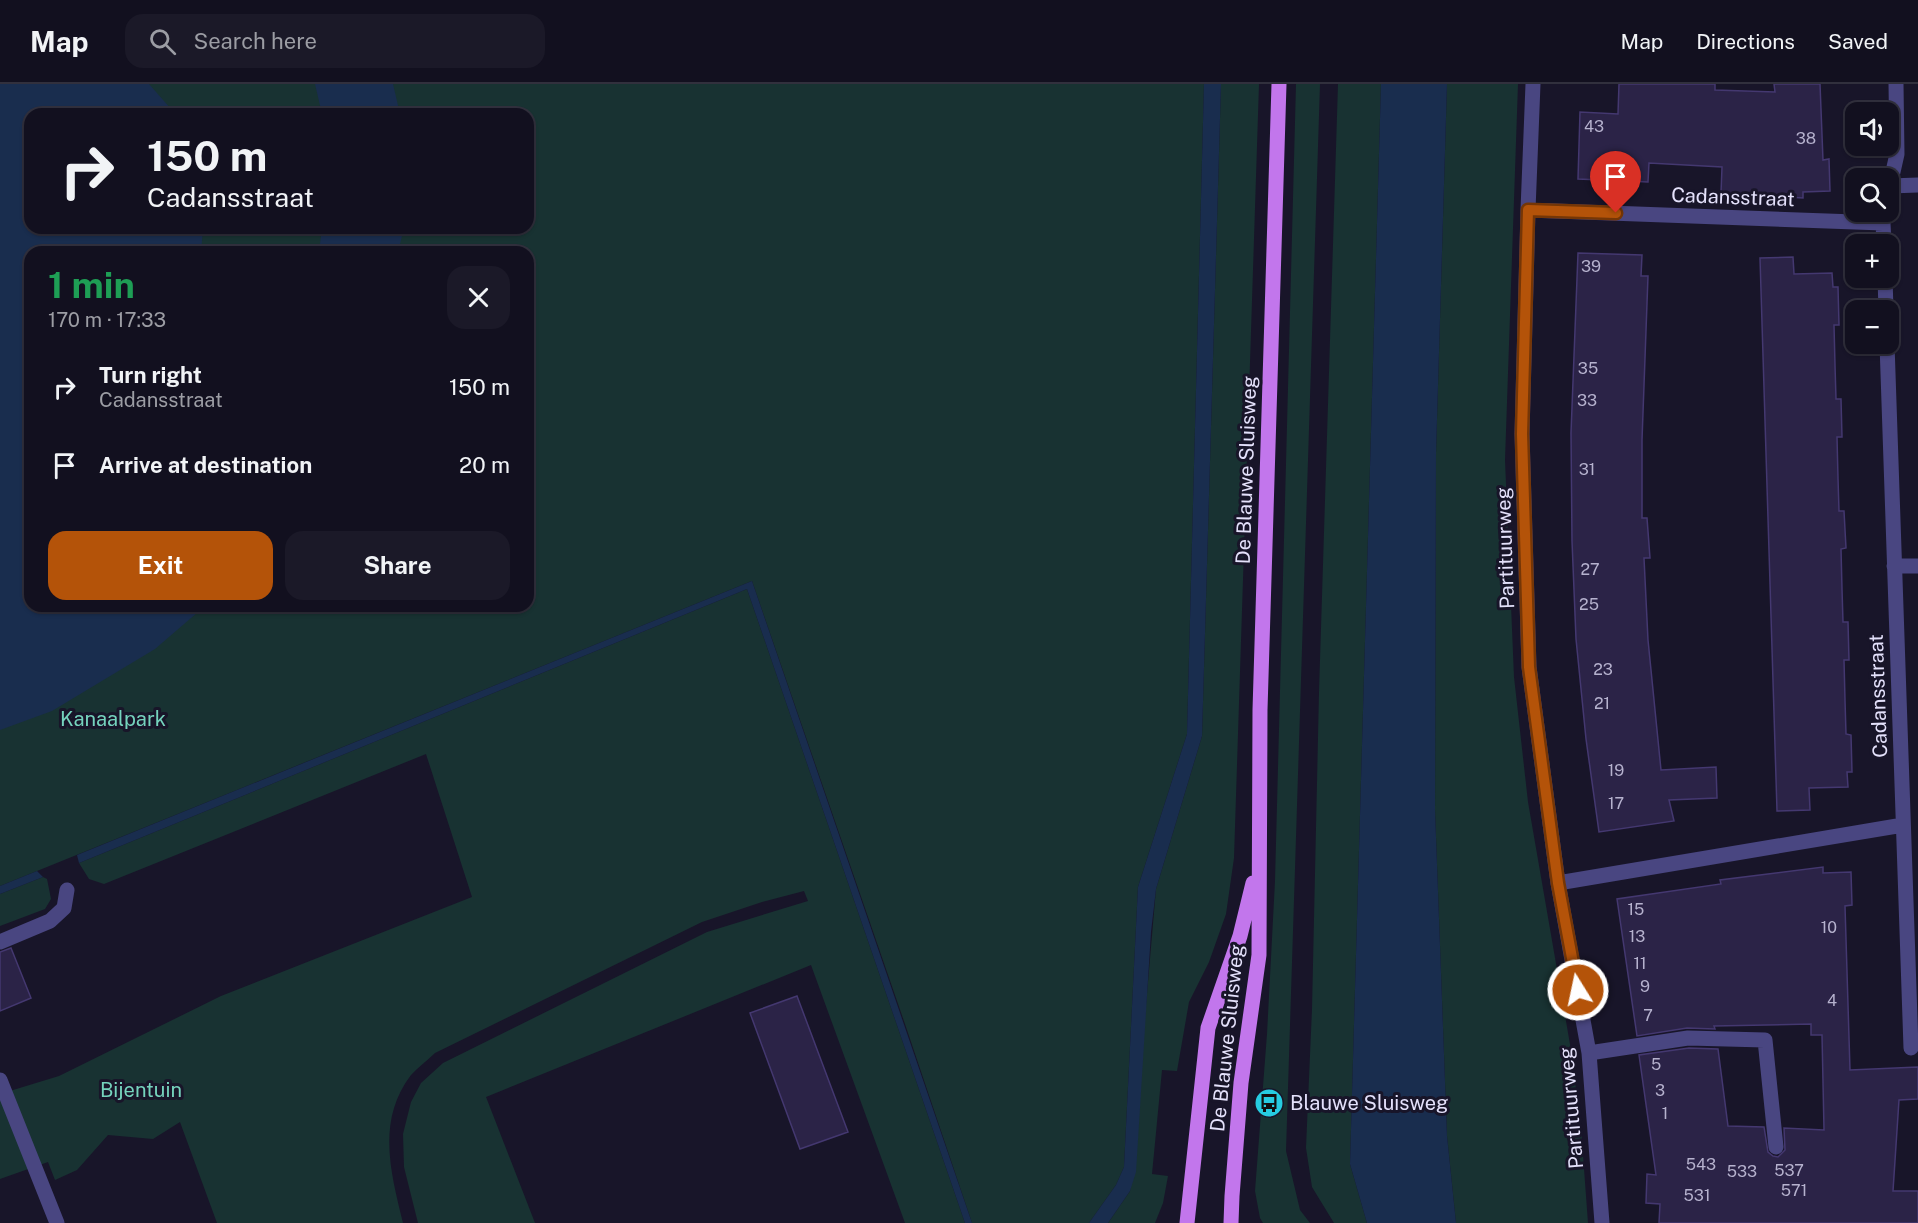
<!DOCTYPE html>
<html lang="en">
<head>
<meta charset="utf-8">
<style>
  :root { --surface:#12101f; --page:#1b1928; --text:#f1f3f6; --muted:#9c9da4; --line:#31303d; --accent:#b45309 }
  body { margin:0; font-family:"Public Sans",sans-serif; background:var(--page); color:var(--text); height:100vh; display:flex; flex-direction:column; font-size:22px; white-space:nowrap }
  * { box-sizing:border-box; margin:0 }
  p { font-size:20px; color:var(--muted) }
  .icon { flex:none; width:33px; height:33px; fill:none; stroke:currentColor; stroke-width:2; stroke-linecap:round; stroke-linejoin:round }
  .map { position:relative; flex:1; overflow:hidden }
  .drawer { position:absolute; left:24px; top:162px; width:510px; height:366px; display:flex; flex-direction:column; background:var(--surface); border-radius:18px; box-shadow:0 2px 4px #0004,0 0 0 2px var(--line) }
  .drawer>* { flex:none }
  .top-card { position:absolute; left:24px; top:24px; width:510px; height:126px; border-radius:18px; box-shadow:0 2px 4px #0004,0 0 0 2px var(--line); background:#12101f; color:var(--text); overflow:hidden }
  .buttons { position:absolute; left:1845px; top:18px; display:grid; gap:12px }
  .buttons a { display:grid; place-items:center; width:54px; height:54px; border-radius:12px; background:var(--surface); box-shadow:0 2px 4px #0004,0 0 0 2px var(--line); font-size:30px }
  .pin { position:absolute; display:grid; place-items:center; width:51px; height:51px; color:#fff; margin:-62px -26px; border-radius:50% 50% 50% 0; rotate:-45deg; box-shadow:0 0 6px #0007 }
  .pin .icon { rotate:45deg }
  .me { position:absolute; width:66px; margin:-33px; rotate:350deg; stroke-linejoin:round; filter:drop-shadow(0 0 4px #0008) }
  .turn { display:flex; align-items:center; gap:21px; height:126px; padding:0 24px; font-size:27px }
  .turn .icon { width:78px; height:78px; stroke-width:2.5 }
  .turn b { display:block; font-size:42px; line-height:51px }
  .round { display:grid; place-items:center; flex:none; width:63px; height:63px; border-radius:18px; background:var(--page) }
  .head { display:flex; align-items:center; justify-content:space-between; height:102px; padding:0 24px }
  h1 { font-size:36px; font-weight:700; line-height:45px; color:#1e9e55 }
  .primary-button { display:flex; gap:12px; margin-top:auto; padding:12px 24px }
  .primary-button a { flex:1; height:69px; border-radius:18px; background:var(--accent); color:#fff; font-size:24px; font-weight:700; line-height:69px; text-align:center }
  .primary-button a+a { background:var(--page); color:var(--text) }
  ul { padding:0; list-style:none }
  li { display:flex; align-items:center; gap:18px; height:78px; padding:0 24px }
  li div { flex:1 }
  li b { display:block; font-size:22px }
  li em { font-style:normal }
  header { display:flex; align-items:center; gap:36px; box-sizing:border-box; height:84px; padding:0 30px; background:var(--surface); border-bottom:2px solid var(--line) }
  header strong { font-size:28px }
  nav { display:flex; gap:33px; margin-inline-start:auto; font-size:21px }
  .search { width:420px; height:54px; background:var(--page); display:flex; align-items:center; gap:15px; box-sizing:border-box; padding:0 21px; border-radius:18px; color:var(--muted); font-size:22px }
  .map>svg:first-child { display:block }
</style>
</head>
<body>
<header>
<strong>Map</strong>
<div class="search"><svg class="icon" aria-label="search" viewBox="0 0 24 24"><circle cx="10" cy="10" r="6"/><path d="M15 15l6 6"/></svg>Search here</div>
<nav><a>Map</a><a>Directions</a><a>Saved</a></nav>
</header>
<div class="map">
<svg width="1918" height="1139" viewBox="0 0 1918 1139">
  <rect width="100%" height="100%" fill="#181529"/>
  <path fill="#183232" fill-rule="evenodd" d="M0,0H1204L1187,650L1138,803L1124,1083L1116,1101L1089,1139H972L905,940L752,497L0,802ZM30,30H528V144H30ZM30,168H528V522H30Z
    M1221,0H1259L1234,774L1226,830L1209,878L1189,918L1177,987L1162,986L1152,1090L1168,1092L1163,1119L1155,1139H1108L1130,1107L1156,805L1202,652Z
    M1296,0H1320L1286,1067L1300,1126L1310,1139H1263L1260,1134L1255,1107L1267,950L1275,797Z
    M1338,0H1381L1350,1080L1367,1139H1334L1312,1103L1306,1064L1312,925L1319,608Z
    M1447,0H1518L1505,376L1514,593L1528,718L1571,966L1581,1044L1588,1139H1456L1447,1052L1435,726L1436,369Z
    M747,505L965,1139H905L811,881L486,1013L535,1139H418L404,1083L403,1050L411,1018L421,999L443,979L707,848L808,817L804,807L762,818L702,838L435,969C428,976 418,983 411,991C376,1037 391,1089 403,1139H217L180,1038L153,1055L108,1051L77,1086L55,1096L48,1078L0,1095V1010L59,992L221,912L472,813L426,670L104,800L89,795L79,779Z
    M43,793L47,795L51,815L45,825L0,842V810Z"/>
  <path fill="#192d4e" d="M0,0H149L171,25L172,30H30V144L203,145L201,168H30V522H205L155,565L52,627L0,646Z
    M315,0H393L400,30H322Z
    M1204,0H1221L1202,652L1156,805L1151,848L1136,1088L1130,1107L1108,1139H1089L1116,1101L1124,1083L1138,803L1187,650Z
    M1381,0H1447L1436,369L1435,726L1447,1052L1456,1139H1367L1350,1080Z
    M322,144H404L398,168H319Z
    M752,497L972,1139H965L747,505L79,779L77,771Z
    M37,787L43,793L0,810V802Z"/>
  <path fill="#2b2347" stroke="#443870" stroke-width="1.5" d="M1619,0H1715V6L1775,8L1774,0H1820L1823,76L1829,75L1830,107L1803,108V114L1721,109L1722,83L1649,79L1648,98L1578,95L1580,28L1618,30Z
    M1578,169L1642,171L1641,192H1648L1642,356V434H1647L1650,474H1644L1648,556L1661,686L1716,683L1717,714L1669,716L1674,737L1599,748L1586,655L1576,555L1572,457L1571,349Z
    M1793,173L1794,190L1832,189L1833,203H1838L1839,241H1834L1835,281L1836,315H1841L1842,353H1837L1838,394L1839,427H1844L1846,464L1841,465L1842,505L1843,538H1848L1849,576H1844L1845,616L1846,650L1851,651L1852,688H1847L1848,703L1809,704L1810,726L1777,727L1760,174Z
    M1823,783V789L1851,788L1852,821L1845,822L1850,986L1918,983V1015L1899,1016L1893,1107H1918V1139H1659L1660,1120L1646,1119L1647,1090L1656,1091L1639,971L1689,964L1718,965L1728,1042L1764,1043L1768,1068L1773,1072L1778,1073L1785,1066L1784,1044L1824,1046L1822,951H1811V940L1714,942L1715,945L1687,944L1637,952L1617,815L1721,800L1720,796Z
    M11,864L31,914L0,927V868Z
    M797,912L848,1048L800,1065L750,929Z"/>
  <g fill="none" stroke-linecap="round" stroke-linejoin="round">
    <path stroke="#494681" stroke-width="15" d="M1533,0L1528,126L1883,139
      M1890,102L1918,101
      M1888,110L1897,70L1896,0
      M1528,126L1522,350L1529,583L1558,799
      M1884,160L1883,139L1885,128
      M1885,194L1886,226
      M1887,260L1911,964
      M1894,482H1918
      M0,858L50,837L64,824L67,806
      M1589,969L1688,954L1765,956L1776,1063
      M0,996L57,1139
      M1602,1139L1589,969L1558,799L1903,741"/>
    <path stroke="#c276ec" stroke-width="15" d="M1187,1139L1208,944L1240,852L1253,799
      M1231,1139L1232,1112L1241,999L1259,871L1260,626L1279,0"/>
  </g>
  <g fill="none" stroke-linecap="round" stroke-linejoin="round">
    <g stroke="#753606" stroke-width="15">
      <path id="route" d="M1578,906L1558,799L1529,583L1522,350L1528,126L1616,129"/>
    </g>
    <use href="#route" stroke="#b45309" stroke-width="10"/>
  </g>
  <defs>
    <g id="bus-disc" transform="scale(1.5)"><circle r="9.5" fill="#26cce1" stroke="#181529"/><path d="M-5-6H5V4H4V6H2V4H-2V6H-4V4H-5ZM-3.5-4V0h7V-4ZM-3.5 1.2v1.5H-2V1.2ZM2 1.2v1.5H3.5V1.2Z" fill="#111"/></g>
  </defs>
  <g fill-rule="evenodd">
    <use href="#bus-disc" x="1269" y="1019"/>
  </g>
  <g text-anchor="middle" stroke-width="6" stroke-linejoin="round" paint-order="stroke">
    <g font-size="16" fill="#b6b2ce">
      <text x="1594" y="48">43</text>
      <text x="1806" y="60">38</text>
      <text x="1591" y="188">39</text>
      <text x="1588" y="290">35</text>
      <text x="1587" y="322">33</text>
      <text x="1587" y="391">31</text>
      <text x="1590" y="491">27</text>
      <text x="1589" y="526">25</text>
      <text x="1603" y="591">23</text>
      <text x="1602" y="625">21</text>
      <text x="1616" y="692">19</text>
      <text x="1616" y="725">17</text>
      <text x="1636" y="831">15</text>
      <text x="1829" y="849">10</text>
      <text x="1637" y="858">13</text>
      <text x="1640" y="885">11</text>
      <text x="1645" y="908">9</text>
      <text x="1832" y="922">4</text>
      <text x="1648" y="937">7</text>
      <text x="1656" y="986">5</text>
      <text x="1660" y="1012">3</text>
      <text x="1665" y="1035">1</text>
      <text x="1701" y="1086">543</text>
      <text x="1789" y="1092">537</text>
      <text x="1742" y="1093">533</text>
      <text x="1794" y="1112">571</text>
      <text x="1697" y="1117">531</text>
    </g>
    <g font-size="20" fill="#e4e1fb" stroke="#181529">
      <text transform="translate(1733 113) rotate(2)" y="7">Cadansstraat</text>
      <text transform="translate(1246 386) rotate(-88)" y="7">De Blauwe Sluisweg</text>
      <text transform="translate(1505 464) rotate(-92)" y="7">Partituurweg</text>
      <text transform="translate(1878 612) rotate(-92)" y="7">Cadansstraat</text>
      <text transform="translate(1227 954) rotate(-84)" y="7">De Blauwe Sluisweg</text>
      <text transform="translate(1571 1024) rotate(-95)" y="7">Partituurweg</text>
    </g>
    <g font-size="20" fill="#75d3bd" stroke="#181529">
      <text x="113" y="642">Kanaalpark</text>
      <text x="141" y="1013">Bijentuin</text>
    </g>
    <g font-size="20" fill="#e4e1fb" stroke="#181529" text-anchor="start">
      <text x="1290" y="1026">Blauwe Sluisweg</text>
    </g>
  </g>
</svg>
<div class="buttons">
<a><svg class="icon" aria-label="sound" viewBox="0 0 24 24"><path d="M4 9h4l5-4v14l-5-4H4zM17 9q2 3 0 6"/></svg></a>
<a><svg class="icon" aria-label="search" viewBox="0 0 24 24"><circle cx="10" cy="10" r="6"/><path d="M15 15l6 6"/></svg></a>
<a>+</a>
<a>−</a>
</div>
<div class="pin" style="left:1616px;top:129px;background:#d93025"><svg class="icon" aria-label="arrive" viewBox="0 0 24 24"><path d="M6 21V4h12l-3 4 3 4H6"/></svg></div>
<svg class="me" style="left:1578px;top:906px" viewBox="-20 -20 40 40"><circle r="17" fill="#b45309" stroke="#fff" stroke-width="3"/><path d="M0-11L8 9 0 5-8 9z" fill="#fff"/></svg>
<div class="top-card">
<div class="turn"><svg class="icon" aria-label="right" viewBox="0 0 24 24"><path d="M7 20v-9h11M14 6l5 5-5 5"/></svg><div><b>150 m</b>Cadansstraat</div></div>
</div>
<section class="drawer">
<div class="head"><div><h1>1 min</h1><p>170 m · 17:33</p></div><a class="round"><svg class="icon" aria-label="close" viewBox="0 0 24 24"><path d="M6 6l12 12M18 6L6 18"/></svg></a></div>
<ul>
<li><svg class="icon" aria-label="right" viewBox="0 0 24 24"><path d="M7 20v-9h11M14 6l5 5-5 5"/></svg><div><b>Turn right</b><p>Cadansstraat</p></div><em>150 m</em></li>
<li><svg class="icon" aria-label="arrive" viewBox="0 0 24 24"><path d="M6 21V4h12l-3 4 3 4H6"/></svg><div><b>Arrive at destination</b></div><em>20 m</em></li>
</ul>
<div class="primary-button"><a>Exit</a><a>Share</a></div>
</section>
</div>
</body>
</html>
